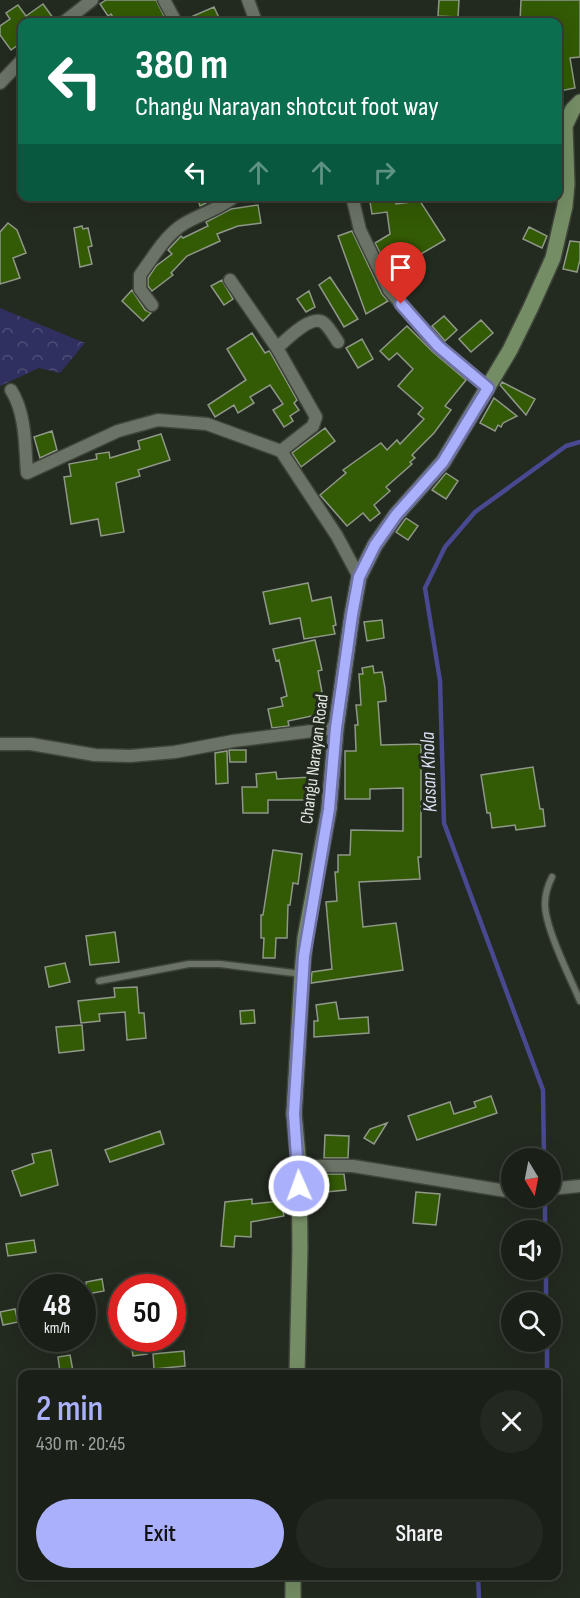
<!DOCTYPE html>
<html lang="en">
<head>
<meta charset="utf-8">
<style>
  :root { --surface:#1a2017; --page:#232820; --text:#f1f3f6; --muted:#9fa3a1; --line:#383e36; --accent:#aab0fb }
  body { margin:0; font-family:"Sofia Sans Condensed",sans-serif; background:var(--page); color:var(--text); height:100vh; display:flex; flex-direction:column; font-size:22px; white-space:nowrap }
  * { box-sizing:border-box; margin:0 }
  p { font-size:20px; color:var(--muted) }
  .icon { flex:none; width:33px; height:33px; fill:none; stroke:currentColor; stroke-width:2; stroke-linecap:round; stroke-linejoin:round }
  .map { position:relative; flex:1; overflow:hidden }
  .side { position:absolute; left:18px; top:1370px; width:543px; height:210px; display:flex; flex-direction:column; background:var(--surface); border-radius:12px; box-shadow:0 6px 24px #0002,0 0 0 2px var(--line) }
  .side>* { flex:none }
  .hud { position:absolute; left:18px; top:18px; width:544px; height:183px; border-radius:12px; box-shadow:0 6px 24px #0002,0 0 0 2px var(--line); background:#0b6e4f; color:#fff; overflow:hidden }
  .needle { width:39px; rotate:170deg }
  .buttons { position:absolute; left:501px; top:1148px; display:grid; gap:12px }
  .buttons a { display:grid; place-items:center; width:60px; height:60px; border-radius:50%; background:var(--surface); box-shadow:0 6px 24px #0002,0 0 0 2px var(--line); font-size:30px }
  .speed { position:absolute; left:18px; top:1274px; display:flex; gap:12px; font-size:30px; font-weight:700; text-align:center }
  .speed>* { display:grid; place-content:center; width:78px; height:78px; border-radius:50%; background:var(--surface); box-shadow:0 6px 24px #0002,0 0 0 2px var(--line); line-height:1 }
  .speed small { font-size:15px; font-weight:400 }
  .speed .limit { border:9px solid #d22; background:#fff; color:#111 }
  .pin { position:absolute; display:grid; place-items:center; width:51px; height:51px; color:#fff; margin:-62px -26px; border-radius:50% 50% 50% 0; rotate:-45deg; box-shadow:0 0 6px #0007 }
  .pin .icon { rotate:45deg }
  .me { position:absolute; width:66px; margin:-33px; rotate:358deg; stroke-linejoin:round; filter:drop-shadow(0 0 4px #0008) }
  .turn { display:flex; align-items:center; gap:21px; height:126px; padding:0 18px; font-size:27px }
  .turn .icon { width:78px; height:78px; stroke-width:2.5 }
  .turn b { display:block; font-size:42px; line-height:51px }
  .lanes { display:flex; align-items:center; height:57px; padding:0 18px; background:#0003; justify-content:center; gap:30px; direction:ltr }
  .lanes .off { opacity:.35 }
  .round { display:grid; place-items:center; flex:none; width:63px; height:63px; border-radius:32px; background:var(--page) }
  .summary { display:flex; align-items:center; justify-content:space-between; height:102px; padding:0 18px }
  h1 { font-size:36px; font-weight:600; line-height:45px; color:var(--accent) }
  .cta { display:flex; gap:12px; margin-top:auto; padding:12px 18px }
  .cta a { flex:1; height:69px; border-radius:36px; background:var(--accent); color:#111; font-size:24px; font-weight:600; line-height:69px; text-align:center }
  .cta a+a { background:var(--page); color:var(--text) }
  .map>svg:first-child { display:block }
</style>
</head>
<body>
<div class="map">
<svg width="580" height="1598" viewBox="0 0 580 1598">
  <defs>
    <pattern id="forest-crowns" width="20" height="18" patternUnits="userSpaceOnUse" patternTransform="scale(1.5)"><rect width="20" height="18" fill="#2f3060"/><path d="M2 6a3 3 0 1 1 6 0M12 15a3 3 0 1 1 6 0" fill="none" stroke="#4d4e76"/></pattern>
  </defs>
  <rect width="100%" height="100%" fill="#232a1f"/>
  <path fill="url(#forest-crowns)" d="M0,308L85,343L60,373L39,368L0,386Z"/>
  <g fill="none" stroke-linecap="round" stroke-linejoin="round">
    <path stroke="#494992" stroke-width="4.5" d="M544,1158L543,1090L444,823L440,681L425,588L445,547L475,512L566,446L580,442
      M545,1197V1230
      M546,1269V1302
      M547,1341V1374
      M478,1575L479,1598"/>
  </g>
  <path fill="#335a04" stroke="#8f9889" stroke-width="1.5" d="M106,0H156L167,22H116L111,14L108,16L100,4Z
    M439,0H459L458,17L438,16Z
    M521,0H580V57L570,58L575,88L560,91L558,84V22H520Z
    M43,4L56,22H22V42L11,50L0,35V26L10,19L6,13L18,5L26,16Z
    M214,7L221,22H184V20Z
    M197,196H220L200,206Z
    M395,199L396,204L420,201L445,240L390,272L375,243L390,234L387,212L372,214L370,202Z
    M258,205L261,223L238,226L217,234L220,241L187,256L171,273L173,275L152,291L148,286V278L156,266L172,254L168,250L181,236L183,238L208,226L206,222L231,209Z
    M8,223L17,230L26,253L13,258L20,278L0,284V232Z
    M82,226L83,229L88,228L92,246L88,247L92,264L80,267L74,228Z
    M529,227L547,236L542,248L523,239Z
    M352,231L382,294L388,301L366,314L338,236Z
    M570,241L580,242V260L577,272L563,269Z
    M330,277L358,319L344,327L319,285Z
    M222,280L233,299L224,305L211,286Z
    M132,290L145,310L151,313L143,321L122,301Z
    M309,291L315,307L306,312L297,299Z
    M444,316L457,330L445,341L432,326Z
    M481,320L493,333L471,352L459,339Z
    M407,326L433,352L466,380L445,406L451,410L434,433L412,455L415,458L410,462L412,464L386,487L390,491L374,505L380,513L370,521L363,513L347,526L320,495L346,473L343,470L381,443L387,450L397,440L400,444L424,419L418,414L423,408L398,386L413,369L397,353L389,360L380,351Z
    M252,333L265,353L269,351L270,352L297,400L294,403L299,410L290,416L293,421L284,427L273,410L283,404L270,385L250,397L254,403L238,413L234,405L215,417L208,405L246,380L227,349Z
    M362,339L373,359L358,368L346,348Z
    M502,382L535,399L526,415L500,385Z
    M494,398L517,416L503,423L501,427L498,425L495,431L480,423Z
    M325,428L335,441L301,467L292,453Z
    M52,431L57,450L40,458L34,437Z
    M161,434L170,460L138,470L140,476L116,483L124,532L101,536L98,519L71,524L64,477L71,476L69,464L97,459L96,454L109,452L110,458L140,449L138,441Z
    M446,473L458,481L446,499L432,490Z
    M406,518L418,526L408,540L396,532Z
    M308,583L312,601L331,597L336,625L333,626L335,634L304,639L300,618L270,624L263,592Z
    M382,620L384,638L367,641L364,622Z
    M315,640L322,670L318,671L322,692L319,693L321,699L318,700L321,714L288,721L289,726L272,728L268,709L283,706L281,698L287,696L279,660L276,661L273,649Z
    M373,666L374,673L382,672L385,688L386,701L378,702L381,745L421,744V857H418L420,879L359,882L363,927L396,923L403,970L311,983L312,972L332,969L326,902L337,901L335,872H338V855H350L351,830L403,831V788L370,789V799H345V751H356L355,725H358L356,705H361L359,674H363L362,668Z
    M229,750H246V762H230Z
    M227,751L228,783L216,784L215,753Z
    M533,767L540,809H543L545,826L516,830L515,825L492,828L490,813H487L481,775Z
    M276,772L277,779L311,777L310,800H268V813H243L242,787H257L256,774Z
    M273,850L302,854L298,884L293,883L290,905H288L287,938H276L275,958H263L264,938H261V915H263Z
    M115,932L119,962L90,965L86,936Z
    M65,963L70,982L49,987L45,967Z
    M137,987L139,1013H144L146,1038L127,1040L125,1012L99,1014L100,1021L81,1023L78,1001L115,997L114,988Z
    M336,1002L339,1019L368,1017L369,1033L314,1037V1021H318L316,1005Z
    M254,1010L255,1023L241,1024L240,1011Z
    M82,1025L84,1050L59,1053L56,1027Z
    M491,1096L497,1113L417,1140L408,1116L450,1102L454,1114L476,1107L474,1102Z
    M387,1123L374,1144L364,1138L370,1129Z
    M160,1131L164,1144L110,1162L105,1150Z
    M325,1135L349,1136L348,1158H324Z
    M51,1150L58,1185L21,1196L12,1171L34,1163L32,1154Z
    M323,1174H344L346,1190L316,1193L315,1181L324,1180Z
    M416,1192L440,1194L436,1225L413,1223Z
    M252,1199V1204L281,1201L284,1216L251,1222V1237L235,1236L234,1247L221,1246L225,1202Z
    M34,1240L36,1252L8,1256L6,1244Z
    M102,1279L104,1291L87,1294L86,1282Z
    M15,1309L18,1322L3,1325L0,1312Z
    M130,1338H145L147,1354L133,1356Z
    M184,1351L185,1366L154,1369L153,1354Z
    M70,1355L73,1371L60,1372L58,1357Z"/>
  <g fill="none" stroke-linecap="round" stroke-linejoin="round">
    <g stroke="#3f453b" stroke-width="9">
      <path id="service" d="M552,877C548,885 545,894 545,904C545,928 570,977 580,1001
        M99,981L189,964H220L302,974"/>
    </g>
    <g stroke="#3f453b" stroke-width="15">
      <path id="minor" d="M164,0L176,22
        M248,0L256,22
        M64,22L92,0
        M0,83L22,60
        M352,196L360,230L389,290L438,346L488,388
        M230,280L277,348L316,417L313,426L281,451
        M152,305L140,289V275C152,259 164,237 182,225C199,214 219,210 235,196
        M277,348C286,340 312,313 324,323C329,327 334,336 338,342
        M11,390C26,413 25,447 27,473L118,431L158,420L207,424L281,451L337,536L359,577
        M0,744H31L95,755L130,756L175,752L233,741L336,728
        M299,1166H353L512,1192
        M550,1189L580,1186"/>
    </g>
    <g stroke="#3f453b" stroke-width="18">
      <path id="secondary" d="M297,1374L300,1248L299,1166L294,1114L302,974L305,938L329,809L336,728L352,615L359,577L375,545L396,515L443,462L510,350L531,307L553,258L565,206L567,184L565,126L573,109L580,102
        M293,1575V1598"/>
    </g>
    <use href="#service" stroke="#6a7365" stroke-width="6"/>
    <use href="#minor" stroke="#6a7365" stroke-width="12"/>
    <use href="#secondary" stroke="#758d64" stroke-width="15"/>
  </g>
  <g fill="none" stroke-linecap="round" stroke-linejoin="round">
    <g stroke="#6e72a3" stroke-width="15">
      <path id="route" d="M299,1186L294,1114L304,956L329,809L336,728L352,615L359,577L375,545L396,515L443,462L488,388L438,346L401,304"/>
    </g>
    <use href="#route" stroke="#aab0fb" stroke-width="10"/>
  </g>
  <g text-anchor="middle" stroke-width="6" stroke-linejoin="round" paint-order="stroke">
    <g font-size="18" fill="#dee3db" stroke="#232a1f">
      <text transform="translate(314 759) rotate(-83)" y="6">Changu Narayan Road</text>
    </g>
    <g font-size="20" font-style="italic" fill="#dcdef4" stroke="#232a1f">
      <text transform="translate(428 772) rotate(-92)" y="7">Kasan Khola</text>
    </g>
  </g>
</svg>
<div class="buttons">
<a><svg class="needle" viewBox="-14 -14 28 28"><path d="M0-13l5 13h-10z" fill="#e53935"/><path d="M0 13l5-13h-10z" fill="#9fa3a1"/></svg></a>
<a><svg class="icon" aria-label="sound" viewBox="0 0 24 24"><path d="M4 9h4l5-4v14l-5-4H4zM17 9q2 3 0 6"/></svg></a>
<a><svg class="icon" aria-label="search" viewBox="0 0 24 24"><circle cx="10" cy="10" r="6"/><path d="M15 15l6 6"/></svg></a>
</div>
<div class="speed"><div>48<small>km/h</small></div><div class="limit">50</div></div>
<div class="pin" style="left:401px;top:304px;background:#d93025"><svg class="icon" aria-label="arrive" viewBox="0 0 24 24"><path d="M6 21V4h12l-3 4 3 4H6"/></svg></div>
<svg class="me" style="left:299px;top:1186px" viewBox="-20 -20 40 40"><circle r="17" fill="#aab0fb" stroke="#fff" stroke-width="3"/><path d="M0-11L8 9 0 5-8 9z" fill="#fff"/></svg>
<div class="hud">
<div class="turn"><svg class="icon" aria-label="left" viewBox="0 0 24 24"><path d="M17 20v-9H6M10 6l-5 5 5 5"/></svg><div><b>380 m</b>Changu Narayan shotcut foot way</div></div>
<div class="lanes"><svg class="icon" aria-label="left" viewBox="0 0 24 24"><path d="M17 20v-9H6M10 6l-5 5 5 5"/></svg><svg class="icon off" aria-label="ahead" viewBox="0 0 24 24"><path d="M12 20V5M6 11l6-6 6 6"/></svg><svg class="icon off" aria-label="ahead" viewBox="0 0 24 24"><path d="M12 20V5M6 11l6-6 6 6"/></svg><svg class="icon off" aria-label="right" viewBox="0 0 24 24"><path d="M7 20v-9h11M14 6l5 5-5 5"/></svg></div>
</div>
<section class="side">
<div class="summary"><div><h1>2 min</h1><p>430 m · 20:45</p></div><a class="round"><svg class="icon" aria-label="close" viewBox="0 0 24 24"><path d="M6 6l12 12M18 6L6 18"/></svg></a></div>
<div class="cta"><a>Exit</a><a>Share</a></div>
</section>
</div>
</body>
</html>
